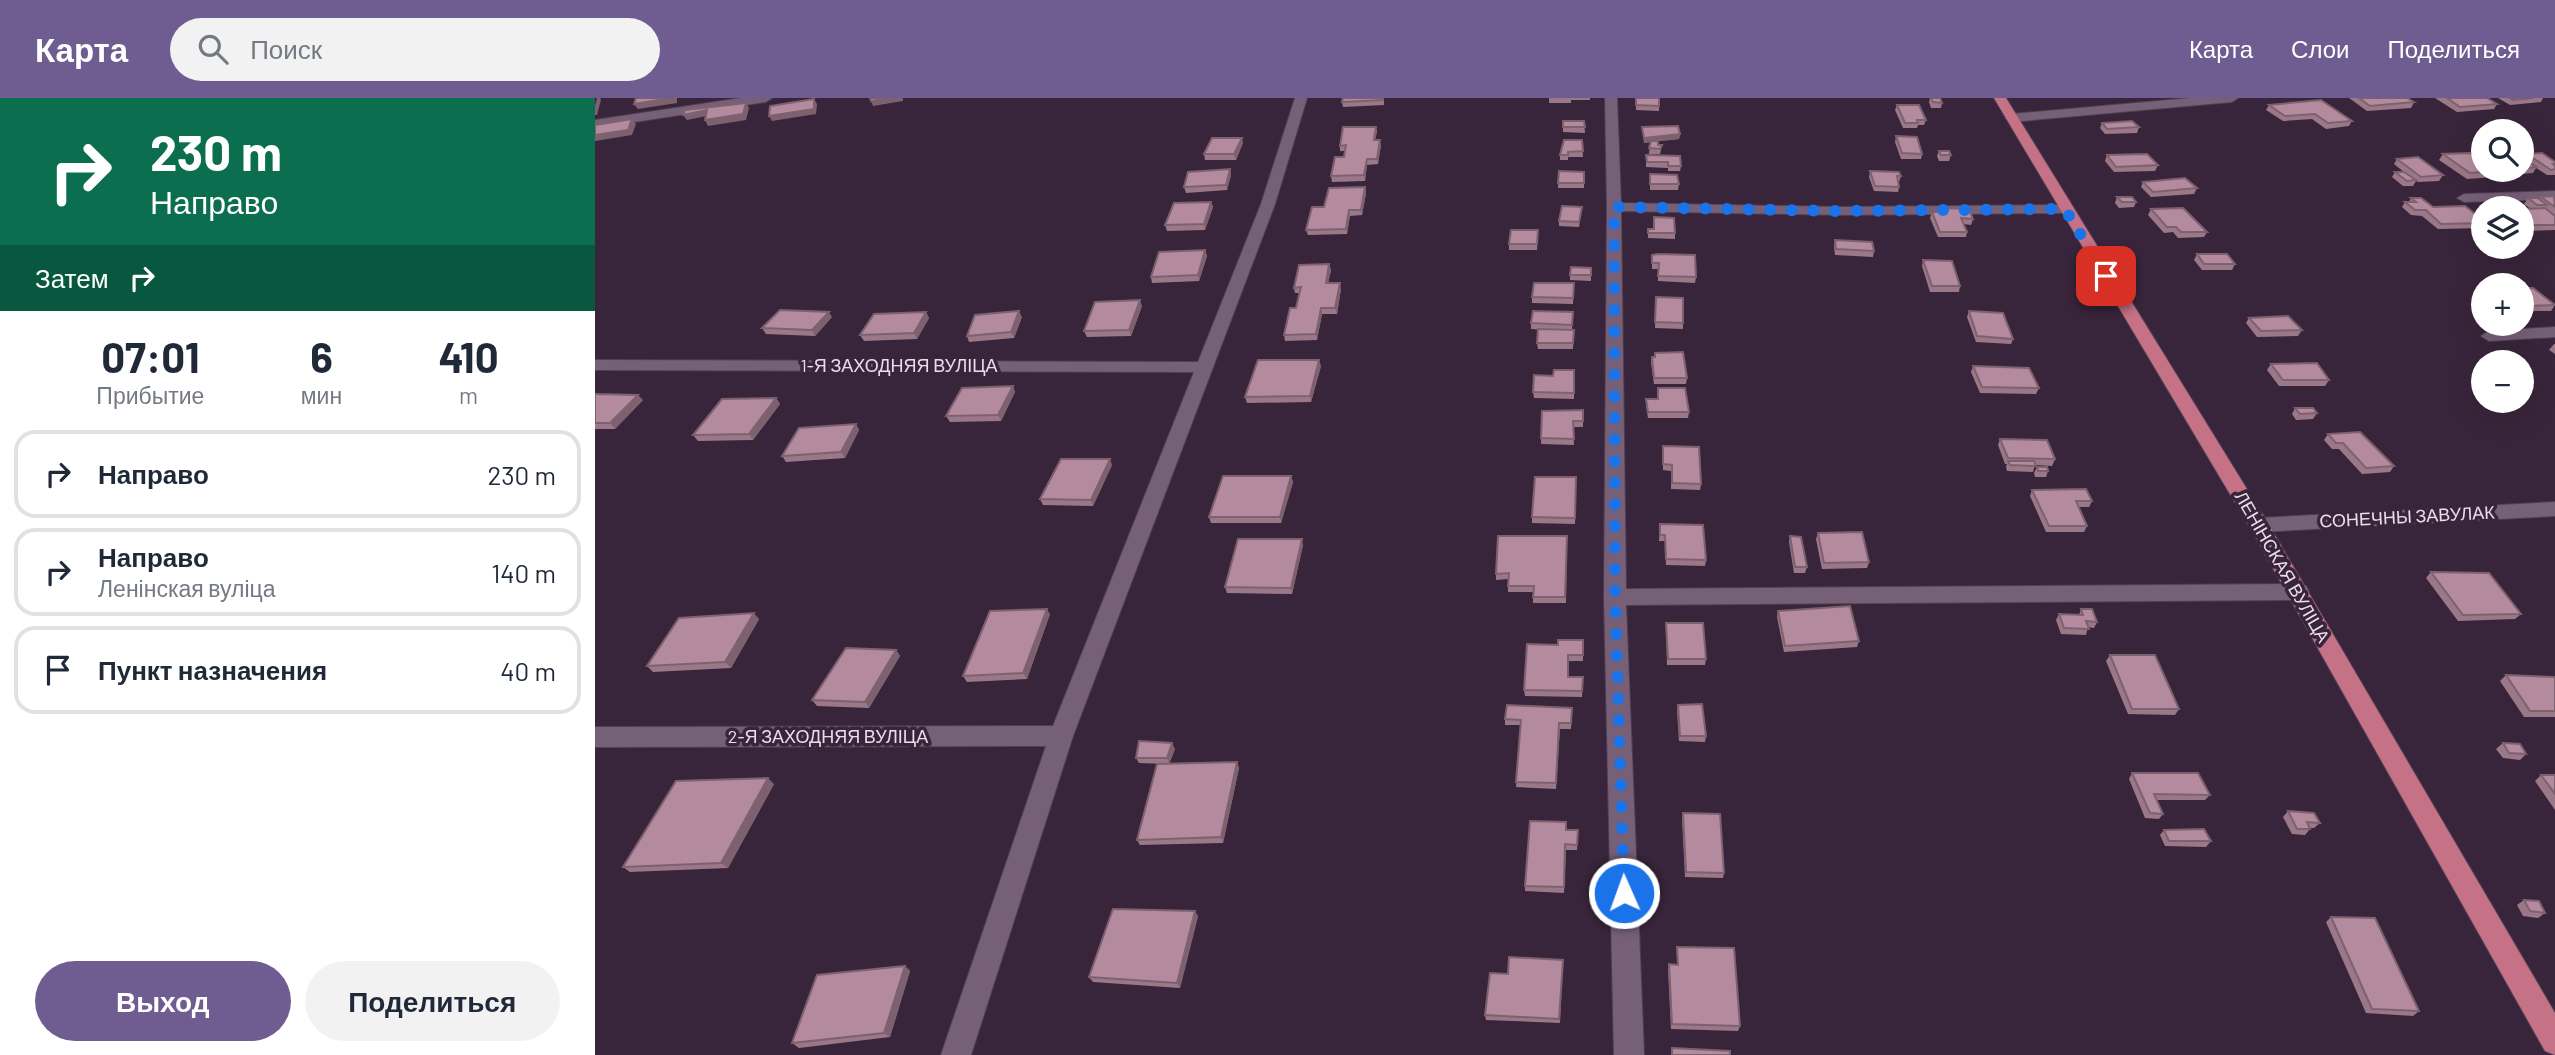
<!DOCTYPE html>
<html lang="ru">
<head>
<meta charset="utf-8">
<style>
  :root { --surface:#fff; --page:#f2f2f3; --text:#1f2937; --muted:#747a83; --line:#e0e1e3; --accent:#6f5d91 }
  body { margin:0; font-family:Barlow,sans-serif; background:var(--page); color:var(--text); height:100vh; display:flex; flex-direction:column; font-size:26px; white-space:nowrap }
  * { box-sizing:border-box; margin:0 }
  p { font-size:23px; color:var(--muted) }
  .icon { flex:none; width:38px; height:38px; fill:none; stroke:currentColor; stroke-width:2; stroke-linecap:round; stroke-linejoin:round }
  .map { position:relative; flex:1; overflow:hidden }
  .panel { display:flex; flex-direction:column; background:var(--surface); width:595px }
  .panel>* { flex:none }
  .hud { background:#0b6e4f; color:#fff; overflow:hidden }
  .buttons { position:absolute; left:1876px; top:21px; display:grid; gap:14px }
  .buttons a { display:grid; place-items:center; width:63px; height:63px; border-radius:50%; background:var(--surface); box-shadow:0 7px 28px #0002; font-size:35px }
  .pin { position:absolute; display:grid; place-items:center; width:60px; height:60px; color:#fff; margin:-30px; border-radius:14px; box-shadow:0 4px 10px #0006 }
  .me { position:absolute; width:77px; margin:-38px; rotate:358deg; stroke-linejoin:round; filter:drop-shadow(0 0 5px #0008) }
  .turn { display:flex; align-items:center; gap:24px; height:147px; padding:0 35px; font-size:32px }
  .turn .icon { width:91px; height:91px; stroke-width:2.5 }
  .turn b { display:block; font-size:49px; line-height:60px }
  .then { display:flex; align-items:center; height:66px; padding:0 35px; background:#0003; gap:14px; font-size:26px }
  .eta { display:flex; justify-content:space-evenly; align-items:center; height:119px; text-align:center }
  .eta b { font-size:42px; font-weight:700; line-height:49px }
  .cta { display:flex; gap:14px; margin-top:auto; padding:14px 35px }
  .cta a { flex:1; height:80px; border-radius:42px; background:var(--accent); color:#fff; font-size:28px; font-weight:700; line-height:80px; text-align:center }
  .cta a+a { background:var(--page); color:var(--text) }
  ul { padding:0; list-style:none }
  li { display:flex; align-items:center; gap:21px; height:88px; margin:0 14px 10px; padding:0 21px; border:4px solid var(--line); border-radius:21px }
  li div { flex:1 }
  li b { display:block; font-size:26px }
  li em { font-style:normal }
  header { display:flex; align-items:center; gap:42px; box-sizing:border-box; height:98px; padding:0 35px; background:var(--accent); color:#fff }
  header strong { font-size:33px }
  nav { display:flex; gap:38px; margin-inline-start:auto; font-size:24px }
  .search { width:490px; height:63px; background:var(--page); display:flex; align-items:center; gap:18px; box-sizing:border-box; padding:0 24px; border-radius:38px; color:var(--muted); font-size:26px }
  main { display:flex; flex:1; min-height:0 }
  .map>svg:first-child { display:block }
</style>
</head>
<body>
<header>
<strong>Карта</strong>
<div class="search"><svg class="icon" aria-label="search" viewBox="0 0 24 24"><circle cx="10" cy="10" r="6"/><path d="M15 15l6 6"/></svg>Поиск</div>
<nav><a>Карта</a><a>Слои</a><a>Поделиться</a></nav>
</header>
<main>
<section class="panel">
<div class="hud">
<div class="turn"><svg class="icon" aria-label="right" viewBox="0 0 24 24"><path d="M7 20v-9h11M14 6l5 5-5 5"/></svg><div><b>230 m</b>Направо</div></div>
<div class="then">Затем<svg class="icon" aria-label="right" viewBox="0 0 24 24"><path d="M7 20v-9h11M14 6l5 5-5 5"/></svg></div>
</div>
<div class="eta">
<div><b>07:01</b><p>Прибытие</p></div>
<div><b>6</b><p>мин</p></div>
<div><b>410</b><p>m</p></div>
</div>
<ul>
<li><svg class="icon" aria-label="right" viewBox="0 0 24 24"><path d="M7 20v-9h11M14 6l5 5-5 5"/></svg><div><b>Направо</b></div><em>230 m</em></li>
<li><svg class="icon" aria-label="right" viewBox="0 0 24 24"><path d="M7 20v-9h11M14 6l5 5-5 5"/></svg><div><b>Направо</b><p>Ленінская вуліца</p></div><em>140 m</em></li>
<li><svg class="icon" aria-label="arrive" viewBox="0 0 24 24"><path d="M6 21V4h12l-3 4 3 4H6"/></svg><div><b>Пункт назначения</b></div><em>40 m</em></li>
</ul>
<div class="cta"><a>Выход</a><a>Поделиться</a></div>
</section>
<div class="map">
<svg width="1960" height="957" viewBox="0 0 1960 957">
  <rect width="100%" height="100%" fill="#39253b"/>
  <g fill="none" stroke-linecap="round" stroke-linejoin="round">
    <g stroke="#504052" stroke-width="2">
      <path id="minor" d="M146,0H177L171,4L0,30V22Z
        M700,0H712L680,106L478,638L376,957H346L451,648L0,649V629L458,628L599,274L0,272V262L603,264L666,106Z
        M1010,0H1022L1026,105L1245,109L1470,107L1477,111L1470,115L1245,117L1026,113L1031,491L1703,486L1711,488L1714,494L1711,500L1703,502L1031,507L1049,957H1019L1009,499L1012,109Z
        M1596,0H1643L1637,4L1416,24L1410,20L1416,16Z
        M1960,93V101L1869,104L1862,100L1869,96Z
        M1960,229V239L1894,243L1886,238L1894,233Z
        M1960,404V418L1664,434L1657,432L1654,427L1657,422L1664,420Z"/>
    </g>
    <g stroke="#504052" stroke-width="2">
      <path id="major" d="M1399,0H1411L1671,422L1960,915V957L1950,953L1654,428Z"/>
    </g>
    <use href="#minor" fill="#766078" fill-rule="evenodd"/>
    <use href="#major" fill="#c57186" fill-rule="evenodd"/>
  </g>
  <path fill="#9b7888" d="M789,0V7L748,9L747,4Z
    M954,0H995V2H976V5H954Z
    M1041,0H1064V13L1041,12Z
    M1335,0L1347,5L1346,10H1336L1334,4Z
    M1754,0H1812L1819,4L1816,10L1772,13Z
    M1840,0H1892L1902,6L1899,11L1862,14Z
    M1903,0H1948L1946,4L1915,7Z
    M1302,7L1331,22L1329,27H1323L1322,30H1308L1300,12Z
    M1674,7L1757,23L1754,28L1731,31L1717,21L1688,23L1671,12Z
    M968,23H989L990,35L968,34Z
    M1507,25L1544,29L1542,35L1510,36L1505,30Z
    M781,29L782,34L780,42L786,47L783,66L772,67L770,83L737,84L736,78L749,59L750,53H745V48Z
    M1047,29L1085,36L1084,41L1063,43V47H1067L1065,56H1054L1055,44L1049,45Z
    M1301,38L1327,56L1326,61H1306L1300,44Z
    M987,42L988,59H973V62H965V57Z
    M648,45L641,62H610L609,56Z
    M1344,53L1356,57L1354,63H1344L1342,58Z
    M1848,56L1903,73L1900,79L1872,81L1844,62Z
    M1932,56L1960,64V77H1952L1941,70L1938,75L1916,77L1908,72H1927V60L1928,61Z
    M1051,57L1086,68L1085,73H1073V70L1051,69Z
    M1512,57L1563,67L1560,73L1519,74L1510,63Z
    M1802,61L1848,77L1844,83L1823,84L1821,83L1818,88H1808L1797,79L1800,74H1809L1799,66Z
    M635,71L636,77L632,92L591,95L589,89Z
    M964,73L989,74V90H963Z
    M1275,73L1306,78L1304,84H1303L1304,89L1303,94L1279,93L1274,79Z
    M1055,76L1084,86L1083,92H1055Z
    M1548,84L1602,90L1599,96L1556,99L1546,89Z
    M770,89L771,95L767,117L755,118L752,136L713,137L711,132L729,109Z
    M1522,99L1541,104L1539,109L1524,110L1520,105Z
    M1946,99H1960V117L1950,110L1960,118V132L1930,133L1927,130V111H1936L1929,106L1933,100L1945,101Z
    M1816,100L1838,109L1888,122V130L1843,131L1827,118L1816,117L1807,109L1810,104H1814Z
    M616,104L618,109L610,132L572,133L570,127Z
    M987,109L984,129L964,128V123Z
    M1350,110L1378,121L1376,127L1369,126L1372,134L1371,139H1343L1335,120L1337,114H1349Z
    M1556,111L1612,134L1609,139L1583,140L1578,134L1569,135L1553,117Z
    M1053,131L1080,135V141L1053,140Z
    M943,132L942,152H914V146Z
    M1240,142L1279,153L1278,159L1240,157L1239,148Z
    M610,152L612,158L604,183L557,185L556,179Z
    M1602,156L1640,166L1637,172H1607L1599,162Z
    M1057,157L1101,179L1100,185L1063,183V171H1057Z
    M1328,162L1365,188L1364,194H1335L1327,168Z
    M734,166L736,172L733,185L746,191L742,216H727L722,242L690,243L689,237L701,210L704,195H700L699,190Z
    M996,170V183L975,182V177Z
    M979,185L978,206L937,205V199Z
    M1927,190L1960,206V207L1956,213H1927Z
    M1061,199L1088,225V231L1060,230Z
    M547,208L536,238L492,239L489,233Z
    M1374,213L1418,241L1416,246L1381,244L1372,219Z
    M331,214L334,220L322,241L269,243L265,237Z
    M978,214L977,232H979L978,251H943L942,245L950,232L936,231V225Z
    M237,219L220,238L171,236L167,230Z
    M427,219L419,240L374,244L372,238Z
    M1654,220L1707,232L1703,238L1662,239L1651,225Z
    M1959,246H1960V256L1954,252Z
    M1060,255L1092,280L1091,286H1059L1056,265L1057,259H1059Z
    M1676,266L1734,282L1730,288H1684L1672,272Z
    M726,268L716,304L652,305L650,299Z
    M1378,268L1444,290L1441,296L1385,295L1376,274Z
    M979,272V301L939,300L938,294L958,278Z
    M418,288L420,294L406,323L355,324L351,318Z
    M1063,290L1094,314L1093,320H1053L1051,307V301H1063Z
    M0,296L48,302L20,331H0Z
    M181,300L185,306L158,342L103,343L98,337Z
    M1700,310L1722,315L1718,321L1701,322L1697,316Z
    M988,312V329H978L979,347L946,346L947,313Z
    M261,326L264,332L250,360L191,364L187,358Z
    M1733,336L1799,368L1795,374L1767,376L1744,351H1737L1729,342Z
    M1405,341L1460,361L1457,368L1440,367L1438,374L1412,373L1411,369L1412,366H1410L1403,347Z
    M1068,348L1106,386L1105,392L1076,391V373L1068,372Z
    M517,367L498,408L448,407L445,401Z
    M1442,369L1453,373L1451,379H1440L1439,375Z
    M696,378L698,384L686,425H616L614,419Z
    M981,379L980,426L937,425V419Z
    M1437,392L1497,403L1494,409H1484L1492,428L1489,434H1451L1435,398Z
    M1065,426L1111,462L1110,468L1071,467L1070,443H1064Z
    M1223,435L1274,464L1272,470L1227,471L1221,441Z
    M972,438L971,505H938V494H913V481L901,482V476Z
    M1195,438L1212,469L1210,475H1199L1194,444Z
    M708,447L697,496L632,495L630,489Z
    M1836,474L1926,516L1920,521L1863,523L1831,480Z
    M1486,511L1502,524L1499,530L1493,529L1491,537L1466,536L1461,522L1464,516L1484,517Z
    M1183,513L1264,543L1262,549L1189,554L1182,519Z
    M455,516L432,581L372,584L368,578Z
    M164,521L136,570L58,574L52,568Z
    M1071,525L1111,561L1110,567H1072Z
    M988,542V563H973V579H988L987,599L930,598L929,592L963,547Z
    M301,552L305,558L274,610L222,608L217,602Z
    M1515,557L1584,611L1580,617L1533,616L1511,563Z
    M1911,577L1960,579V619H1929L1905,583Z
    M1083,607L1111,638L1110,644L1084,643L1082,612Z
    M977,610L976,631H965L961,691L921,689L926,627H910V621Z
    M1908,645L1931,656L1925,662L1908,660L1901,651Z
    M580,651L574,666L544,665L541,660Z
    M642,664L644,670L628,745L545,747L542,742Z
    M1537,675L1615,697L1610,702H1562L1568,716L1564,721L1550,720L1534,681Z
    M1946,677H1960V712L1940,683Z
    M179,686L133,770L35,774L28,769Z
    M1693,713L1725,725L1719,730H1715V731L1710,737L1697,736L1688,719Z
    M1088,715L1129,775L1128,780L1090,779L1087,721Z
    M971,732H983L982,752H971L969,795L930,793V788Z
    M1569,732L1616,743L1611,749L1570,748L1565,737Z
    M1929,802L1950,815L1943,820L1928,818L1922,807Z
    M603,818L585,890L498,884L494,879Z
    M1736,819L1824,913L1818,918L1771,915L1731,824Z
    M1082,849L1145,928L1143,933L1076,931L1073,871L1074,866L1082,867Z
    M968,862L965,925L891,922L890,917L913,876Z
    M310,868L315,873L295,939L204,950L197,945Z"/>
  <path fill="#7e616f" d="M2,0H5L6,2L2,17H0V8Z
    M76,0H82V5L43,11L39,6Z
    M293,0H308V3L278,8L276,3Z
    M219,1L222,6L221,16L177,23L174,18Z
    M151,5L154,10L151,22L113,28L110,22Z
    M112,12L116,17L92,22L88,17Z
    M37,21L41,26L37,37L0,43V37Z
    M1085,36L1084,41L1049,45V40Z
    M647,40L648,45L641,62L639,56Z
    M785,42L786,47L783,66L782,61Z
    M772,61V67L770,83L769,77Z
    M635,71L636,77L632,92L631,87Z
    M770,89L771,95L767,117L766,112Z
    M616,104L618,109L610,132L609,126Z
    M754,112L755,118L752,136L751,131Z
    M610,152L612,158L604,183L603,177Z
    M734,166L736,172L732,191L731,185Z
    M745,185L746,191L742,216L740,210Z
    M545,202L547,208L536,238L534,232Z
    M726,210L727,216L722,242L721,236Z
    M424,213L427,219L419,240L416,234Z
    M234,214L237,219L220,238L217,232Z
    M331,214L334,220L322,241L319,235Z
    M724,262L726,268L716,304L715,298Z
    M418,288L420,294L406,323L403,317Z
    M43,297L48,302L20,331L15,325Z
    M181,300L185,306L158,342L154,336Z
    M261,326L264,332L250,360L246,354Z
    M515,361L517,367L498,408L496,402Z
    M696,378L698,384L686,425L685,419Z
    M707,441L708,447L697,496L696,490Z
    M452,511L455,516L432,581L428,575Z
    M159,515L164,521L136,570L130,564Z
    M301,552L305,558L274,610L270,604Z
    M577,645L580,651L574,666L572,660Z
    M642,664L644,670L628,745L626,739Z
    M173,680L179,686L133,770L126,765Z
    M600,813L603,818L585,890L582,885Z
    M310,868L315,873L295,939L289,935Z"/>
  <path fill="#b48b9e" stroke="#7e616f" stroke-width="2" d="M41,0H76L39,6Z
    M275,0H293L276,3Z
    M748,0H788V2L747,4Z
    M1041,0H1064V8L1041,7Z
    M1336,0H1345L1347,5L1338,4Z
    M1764,0H1812L1819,4L1775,8Z
    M1852,0H1892L1902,6L1865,9Z
    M1915,0H1938L1918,2Z
    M219,1V11L174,18L175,8Z
    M1726,2L1757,23L1733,25L1720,16L1690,18L1674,7Z
    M151,5L148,16L110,22L112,12L88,17L90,12Z
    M1302,7H1324L1331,22H1322L1323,25H1310Z
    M37,21L33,32L0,37V27Z
    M968,23H989L990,29H968Z
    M1537,23L1544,29L1512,31L1507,25Z
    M1083,28L1085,36L1049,40L1047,29Z
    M748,29H781L779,42H785L782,61H772L769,77L736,78L740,59H749L751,47L745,48Z
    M1301,38L1322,39L1327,56L1307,55Z
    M617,40H647L639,56H609Z
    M969,42H987L988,53L973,54V57H965Z
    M1056,43H1063V47H1067L1065,51L1054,50Z
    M1344,53H1354L1356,57H1346Z
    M1875,55L1888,63V72H1901L1903,73L1875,75L1848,56Z
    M1947,55L1960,64V66H1958L1960,68V71L1956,72L1932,56Z
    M1552,56L1563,67L1521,69L1512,57Z
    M1051,57L1085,58L1086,68H1073V64H1052Z
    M1823,59L1848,77L1826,79L1802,61Z
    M1927,60L1941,69L1927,71Z
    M635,71L631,87L589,89L593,74Z
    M964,73L989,74V85H963Z
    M1275,73L1304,74L1306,78H1302L1304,89L1280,88Z
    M1800,74H1809L1821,82L1812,83Z
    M1055,76L1082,77L1084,86H1055Z
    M1590,80L1602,90L1558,94L1548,84Z
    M770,89L766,112H754L751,131L711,132L717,109H729L734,90Z
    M1959,98L1960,109L1946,99Z
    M1522,99H1537L1541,104H1527Z
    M1816,100H1826L1838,109L1870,108L1888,122V125L1846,126L1831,112H1820L1810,104H1821Z
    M1933,100H1943L1952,107H1942Z
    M616,104L609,126L570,127L579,105Z
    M967,108L987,109L984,124L964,123Z
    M1350,110L1374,111L1378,121L1366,120L1372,134H1345L1337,114H1351Z
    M1588,110L1612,134H1586L1581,129H1572L1556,111Z
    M1950,110L1960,118V127H1934L1927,121V111Z
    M1059,119L1079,120L1080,135H1053V131H1059Z
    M916,132H943L942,146H914Z
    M1240,142L1277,144L1279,153L1241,151Z
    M610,152L603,177L556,179L564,154Z
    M1063,156L1100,157L1101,179L1063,178L1064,165H1057V157Z
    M1602,156H1632L1640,166H1609Z
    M1328,162L1357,163L1365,188H1337Z
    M734,166L731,185H745L740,210H726L721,236L689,237L695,210H701L706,189L699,190L704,167Z
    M976,169L996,170V177H975Z
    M939,185H979L978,200L937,199Z
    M1927,190H1938L1960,207L1927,208Z
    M1061,199L1088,200V225L1060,224Z
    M545,202L534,232L489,233L500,204Z
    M185,212L234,214L217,232L167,230Z
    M424,213L416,234L372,238L380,217Z
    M938,213L978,214L977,227L936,225Z
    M1374,213L1408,215L1418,241L1382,238Z
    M331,214L319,235L265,237L279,216Z
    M1693,218L1707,232L1666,233L1654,220Z
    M943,231L979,232L978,245H942Z
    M1088,254L1092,280H1059L1057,259H1060V255Z
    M663,262H724L715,298L650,299Z
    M1722,265L1734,282H1688L1676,266Z
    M1378,268L1434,270L1444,290L1387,289Z
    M959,272H979V295L938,294L939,277L958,278Z
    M418,288L403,317L351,318L367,290Z
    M1063,290H1090L1094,314H1053L1051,301H1063Z
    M0,296L43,297L15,325H0Z
    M181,300L154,336L98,337L127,301Z
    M1700,310H1718L1722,315L1705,316Z
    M988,312V323H978L979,341L946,340L947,313Z
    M261,326L246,354L187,358L204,330Z
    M1765,334L1799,368L1771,370L1748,345H1741L1733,336Z
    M1405,341L1452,342L1460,361L1413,360Z
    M1068,348L1104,349L1106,386L1077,385V367L1068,366Z
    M466,361H515L496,402L445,401Z
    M1413,363H1439L1441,368L1415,367Z
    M1442,369H1452L1453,373H1443Z
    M628,378H696L685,419H614Z
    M940,379H981L980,420L937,419Z
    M1491,391L1497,403H1481L1492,428H1454L1437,392Z
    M1065,426L1108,427L1111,462L1071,461L1070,437H1065Z
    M1267,434L1274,464L1229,465L1223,435Z
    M903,438H972L970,499H938L939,488H913L914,475L901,476Z
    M1195,438L1206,439L1212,469H1200Z
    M643,441H707L696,490L630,489Z
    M1836,474L1894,475L1926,516L1868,517Z
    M1255,508L1264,543L1190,548L1183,513Z
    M452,511L428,575L368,578L395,513Z
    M1486,511H1497L1502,524L1491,523L1494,531L1469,530L1464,516L1488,517Z
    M159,515L130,564L52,568L84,520Z
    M1071,525H1108L1111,561H1073Z
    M963,542H988V557H973V579H988L987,593L929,592L932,546L963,547Z
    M251,550L301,552L270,604L217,602Z
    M1515,557H1560L1584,611H1537Z
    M1911,577L1960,579V613H1935Z
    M1107,606L1111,638H1085L1083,607Z
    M912,607L977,610L976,625H964L961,685L921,684L926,622L910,621Z
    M544,643L577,645L572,660H541Z
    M1908,645L1925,646L1931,656L1914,655Z
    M642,664L626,739L542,742L562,666Z
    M1537,675H1603L1615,697L1559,696L1568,716L1555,715Z
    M1946,677H1960V696Z
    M173,680L126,765L28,769L81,683Z
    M1693,713L1719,715L1725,725L1712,724L1715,731H1702Z
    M1088,715L1125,716L1129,775L1091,774Z
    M935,723L971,724V732H983L982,747L970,746L969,789L930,788Z
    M1609,731L1616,743H1574L1569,732Z
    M1929,802L1944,803L1950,815L1935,813Z
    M518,811L600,813L582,885L494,879Z
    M1736,819L1780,820L1824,913L1777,911Z
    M1082,849L1139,850L1145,928L1077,926L1074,866L1083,867Z
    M914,859L968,862L964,921L890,917L895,875L913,876Z
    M310,868L289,935L197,945L222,877Z
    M1077,950L1135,953V957H1077Z"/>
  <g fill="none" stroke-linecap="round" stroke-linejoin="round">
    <path stroke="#1a73e8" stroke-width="12" stroke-dasharray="0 21.6" d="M1029,795L1020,499L1019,109L1245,113L1470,111L1511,178"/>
  </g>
  <g text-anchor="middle" stroke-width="7" stroke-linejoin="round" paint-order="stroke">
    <g font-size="18" fill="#eaddeb" stroke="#39253b">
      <text x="304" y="274">1-Я ЗАХОДНЯЯ ВУЛІЦА</text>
      <text transform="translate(1812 419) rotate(-3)" y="6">СОНЕЧНЫ ЗАВУЛАК</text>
      <text transform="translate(1687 469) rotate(60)" y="6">ЛЕНІНСКАЯ ВУЛІЦА</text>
      <text x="233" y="645">2-Я ЗАХОДНЯЯ ВУЛІЦА</text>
    </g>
  </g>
</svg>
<div class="buttons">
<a><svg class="icon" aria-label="search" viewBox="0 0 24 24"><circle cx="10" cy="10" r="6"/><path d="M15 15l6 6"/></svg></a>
<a><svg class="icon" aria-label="layers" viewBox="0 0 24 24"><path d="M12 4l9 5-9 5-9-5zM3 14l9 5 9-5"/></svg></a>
<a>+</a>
<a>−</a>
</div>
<div class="pin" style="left:1511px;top:178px;background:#d93025"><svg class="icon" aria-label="arrive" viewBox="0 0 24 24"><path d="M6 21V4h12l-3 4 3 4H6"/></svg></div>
<svg class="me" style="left:1029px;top:795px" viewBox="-20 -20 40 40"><circle r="17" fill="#1a73e8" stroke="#fff" stroke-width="3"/><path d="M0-11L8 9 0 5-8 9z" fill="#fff"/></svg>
</div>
</main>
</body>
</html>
